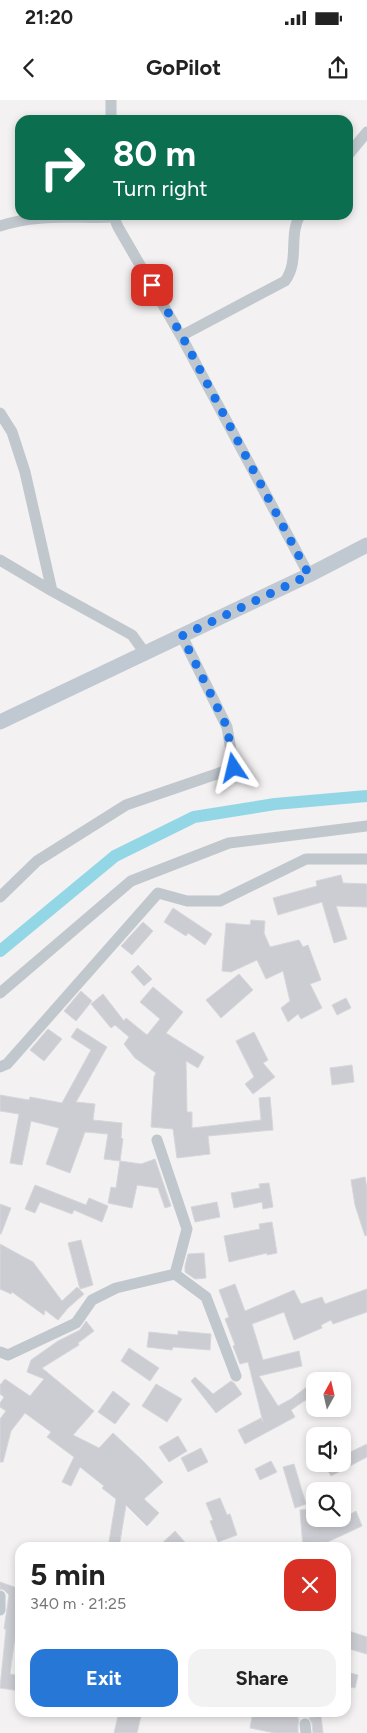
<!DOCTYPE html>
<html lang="en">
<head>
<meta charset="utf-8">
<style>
  :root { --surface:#fff; --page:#f2f2f2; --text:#222; --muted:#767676; --accent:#2778d6 }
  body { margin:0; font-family:Figtree,sans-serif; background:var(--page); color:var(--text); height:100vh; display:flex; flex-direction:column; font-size:19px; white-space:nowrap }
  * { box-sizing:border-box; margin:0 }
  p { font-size:16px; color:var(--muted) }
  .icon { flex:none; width:28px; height:28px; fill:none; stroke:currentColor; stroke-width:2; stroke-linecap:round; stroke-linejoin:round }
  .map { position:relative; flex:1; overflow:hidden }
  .drawer { position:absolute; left:15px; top:1442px; width:336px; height:175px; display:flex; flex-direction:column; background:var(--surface); border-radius:15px; box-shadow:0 2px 8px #0003 }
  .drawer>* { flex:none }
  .banner { position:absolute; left:15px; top:15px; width:338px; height:105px; border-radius:15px; box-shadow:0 2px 8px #0003; background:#0b6e4f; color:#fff; overflow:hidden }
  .needle { width:32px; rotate:8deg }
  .buttons { position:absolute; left:306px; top:1272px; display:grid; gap:10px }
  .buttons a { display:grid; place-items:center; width:45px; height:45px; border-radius:10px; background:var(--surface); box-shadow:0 2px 8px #0003; font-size:25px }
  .pin { position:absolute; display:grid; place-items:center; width:42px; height:42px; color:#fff; margin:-21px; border-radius:10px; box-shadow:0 2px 8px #0006 }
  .me { position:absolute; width:55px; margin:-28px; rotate:350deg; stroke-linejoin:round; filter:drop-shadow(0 0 4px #0008) }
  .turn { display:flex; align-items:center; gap:18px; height:105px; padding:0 15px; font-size:22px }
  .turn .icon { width:65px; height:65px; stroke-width:2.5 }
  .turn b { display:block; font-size:35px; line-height:42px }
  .round { display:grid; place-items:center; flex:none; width:52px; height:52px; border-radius:15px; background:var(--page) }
  .summary { display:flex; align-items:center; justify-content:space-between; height:85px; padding:0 15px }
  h1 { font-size:30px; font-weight:700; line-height:38px }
  .primary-button { display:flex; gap:10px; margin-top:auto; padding:10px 15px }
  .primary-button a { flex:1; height:58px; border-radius:15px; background:var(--accent); color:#fff; font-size:20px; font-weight:700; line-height:58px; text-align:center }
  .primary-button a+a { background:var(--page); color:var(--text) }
  .status { display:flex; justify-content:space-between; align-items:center; height:35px; padding:0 25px; background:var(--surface); direction:ltr }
  .status svg { height:14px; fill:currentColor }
  header { display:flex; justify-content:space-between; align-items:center; height:65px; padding:0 15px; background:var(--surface); font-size:22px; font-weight:700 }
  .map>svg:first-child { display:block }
</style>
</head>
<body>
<div class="status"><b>21:20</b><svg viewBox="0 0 49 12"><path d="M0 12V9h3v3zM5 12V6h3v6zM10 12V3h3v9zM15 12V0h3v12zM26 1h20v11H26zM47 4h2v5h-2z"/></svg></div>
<header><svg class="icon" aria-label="back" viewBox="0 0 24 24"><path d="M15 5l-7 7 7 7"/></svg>GoPilot<svg class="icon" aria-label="share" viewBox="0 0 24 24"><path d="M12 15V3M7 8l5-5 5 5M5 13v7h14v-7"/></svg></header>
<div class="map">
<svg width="367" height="1633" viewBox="0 0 367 1633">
  <rect width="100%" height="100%" fill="#f3f1f1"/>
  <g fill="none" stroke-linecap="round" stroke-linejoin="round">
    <path stroke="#93d7e6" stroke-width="12" d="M0,851L115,756L194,717L275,704L367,696"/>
  </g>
  <path fill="#cbcdd2" stroke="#d5d7db" d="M341,775L343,783L367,784V807L336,806L347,839L334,843L322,802L278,815L273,798L317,786L316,781Z
    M173,808L212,834L205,845L188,833L186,836L164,822Z
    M251,820L265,821L264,833L270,847L299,840L303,847L308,845L321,880L310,884L322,908L301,919L298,914L288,922L281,908L290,901L283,871L266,879L257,860L231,872L222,871L226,823L250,825Z
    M143,822L153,831L132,855L121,846Z
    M138,865L152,879L144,886L131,872Z
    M239,874L253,890L221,918L206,900Z
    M153,887L183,912L166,933L204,957L198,968L186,961L187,1012H192V1028L261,1020L259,998L270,997L273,1030L208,1036L210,1054L177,1058L173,1029L151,1027L154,977L156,973L135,958L124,944L129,937L115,925L111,928L91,904L103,894L124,921L126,918L147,935L160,919L140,902Z
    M81,891L92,901L76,921L64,911Z
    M346,898L351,908L337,915L332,905Z
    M77,928L107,947L76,1002L95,1004L93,1020L122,1023L121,1038L123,1039L120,1061L104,1059L108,1034L85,1032L70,1073L46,1064L59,1028L31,1021L22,1065L10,1063L19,1014L0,1011V995L29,1000L30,997L62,1003L91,950L71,937Z
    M48,929L62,939L44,961L30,950Z
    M254,932L268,960L263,963L275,977L253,994L245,984L254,977L236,941Z
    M352,965L354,982L332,985L330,968Z
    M155,1059L171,1106L165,1108L158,1088L137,1085L132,1108L108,1103L111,1087L116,1088L120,1061L141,1064Z
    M365,1077L367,1088V1135L365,1136L355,1105L351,1080Z
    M269,1083L273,1107L263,1109L262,1102L234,1108L231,1093L260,1088L259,1084Z
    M35,1085L86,1105L89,1098L108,1106L102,1122L74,1110L72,1114L40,1102L35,1113L25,1109Z
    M217,1102L220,1117L195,1122L191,1107Z
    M0,1104L11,1108L1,1134H0Z
    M272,1122L277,1153L267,1155V1153L229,1162L224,1136L260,1129L259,1124Z
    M81,1140L93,1185L80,1189L68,1143Z
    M0,1144L33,1162L62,1201L77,1187L84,1194L68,1208L58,1220L45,1210L44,1215L12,1192L11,1194L0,1189Z
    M204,1153L206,1178L195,1179L185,1172V1166L188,1154Z
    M235,1184L245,1211L294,1190L301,1204L322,1197L325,1204L367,1189V1212L333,1224L331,1220L321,1225L322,1228L294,1240L284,1212L252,1224L263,1260L299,1251L302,1266L259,1276L278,1306L291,1299L308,1286L315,1284V1297L304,1301L291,1310L295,1317L245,1344L238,1330L261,1318L263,1322L248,1262L240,1264L233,1246L235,1245L225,1219L229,1217L219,1190Z
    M86,1221L94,1231L78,1243L79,1245L42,1268L94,1311L73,1335L99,1348L113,1333L142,1360L163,1382L144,1399L159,1413L147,1426L126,1405L119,1448H108L116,1399L102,1388L104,1386L80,1367L71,1386L62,1382L74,1357L47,1337L51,1332L25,1313L11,1331L3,1362H0V1319L6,1311L0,1307V1303L4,1297L0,1294V1285L5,1279L30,1296L44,1279L27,1272L31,1260L58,1241L80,1230Z
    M178,1231L211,1234L210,1250L173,1247L172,1250L147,1247L149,1232L178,1235Z
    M129,1248L159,1268L150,1281L121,1261Z
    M195,1277L213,1294L231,1281L234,1283L242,1294L216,1313L191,1281Z
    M156,1284L182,1299L167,1322L142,1306Z
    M113,1291L130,1304L115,1324L98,1312Z
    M178,1336L187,1351L169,1362L159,1347Z
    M367,1344V1357L331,1376L324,1364H342V1356Z
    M201,1348L208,1362L188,1372L181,1358Z
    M271,1361L277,1372L260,1380L255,1369Z
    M294,1364L306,1404L295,1408L283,1367Z
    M220,1398L227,1415L230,1414L237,1435L218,1442L210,1421L213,1420L206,1403Z
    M313,1409V1419H342L356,1411L362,1426L319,1446L303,1447L300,1410Z
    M175,1431L190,1448H157Z
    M0,1482L20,1489V1531L16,1530L10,1574L20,1576V1591L0,1588L6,1529H4L9,1495L4,1490L0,1489Z
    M346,1530L367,1537V1554L346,1548Z
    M346,1572L358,1575L355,1588L346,1586Z
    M119,1612H142L137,1633H114Z
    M253,1612H298V1620L299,1619L298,1624V1633H275L250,1628Z
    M321,1616L323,1633H313L312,1623L309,1618Z"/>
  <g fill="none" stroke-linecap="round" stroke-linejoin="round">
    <path stroke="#c0c8ce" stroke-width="11" d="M111,20V0
      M348,55L367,32
      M113,115L118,127L181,236L309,475
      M0,126C39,113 74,119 113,117
      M181,236L285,181C300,161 288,136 300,115
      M0,313L12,332L25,372L52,491L132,535L145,553
      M0,460L52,491
      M0,797L37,761L126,705L234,668L227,627L182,536
      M0,893L131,781L229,743L367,726
      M0,967L7,964L158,793L187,801H220L306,759H367
      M175,1174L206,1197L236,1276
      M0,1252L8,1255L76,1223L92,1200L116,1188L175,1174L187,1129L157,1040
      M0,1496V1510
      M305,1624L306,1633"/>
    <path stroke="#c0c9d2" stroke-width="15" d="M0,622L309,475L367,445"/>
  </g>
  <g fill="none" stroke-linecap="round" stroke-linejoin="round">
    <path stroke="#1a73e8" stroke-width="9" stroke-dasharray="0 16.2" d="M152,185L182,236L309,475L182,536L227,627L234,668"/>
  </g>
</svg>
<div class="buttons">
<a><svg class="needle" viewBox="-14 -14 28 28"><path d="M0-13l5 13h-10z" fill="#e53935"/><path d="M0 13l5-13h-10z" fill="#767676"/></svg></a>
<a><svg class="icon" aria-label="sound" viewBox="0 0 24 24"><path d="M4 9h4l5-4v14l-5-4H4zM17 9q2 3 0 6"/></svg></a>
<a><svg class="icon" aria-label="search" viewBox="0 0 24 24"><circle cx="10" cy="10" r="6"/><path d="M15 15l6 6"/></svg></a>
</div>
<div class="pin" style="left:152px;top:185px;background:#d93025"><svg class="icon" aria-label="arrive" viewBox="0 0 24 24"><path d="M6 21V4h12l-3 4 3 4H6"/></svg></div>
<svg class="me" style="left:234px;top:668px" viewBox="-20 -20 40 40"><path d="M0-17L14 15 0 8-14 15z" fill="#1a73e8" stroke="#fff" stroke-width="4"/></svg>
<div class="banner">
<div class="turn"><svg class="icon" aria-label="right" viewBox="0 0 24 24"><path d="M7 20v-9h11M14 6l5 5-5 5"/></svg><div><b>80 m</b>Turn right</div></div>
</div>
<section class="drawer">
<div class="summary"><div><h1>5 min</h1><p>340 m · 21:25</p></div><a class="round" style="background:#d93025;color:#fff"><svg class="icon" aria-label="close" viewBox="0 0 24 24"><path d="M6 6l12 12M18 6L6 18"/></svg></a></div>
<div class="primary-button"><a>Exit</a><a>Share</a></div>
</section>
</div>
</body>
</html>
